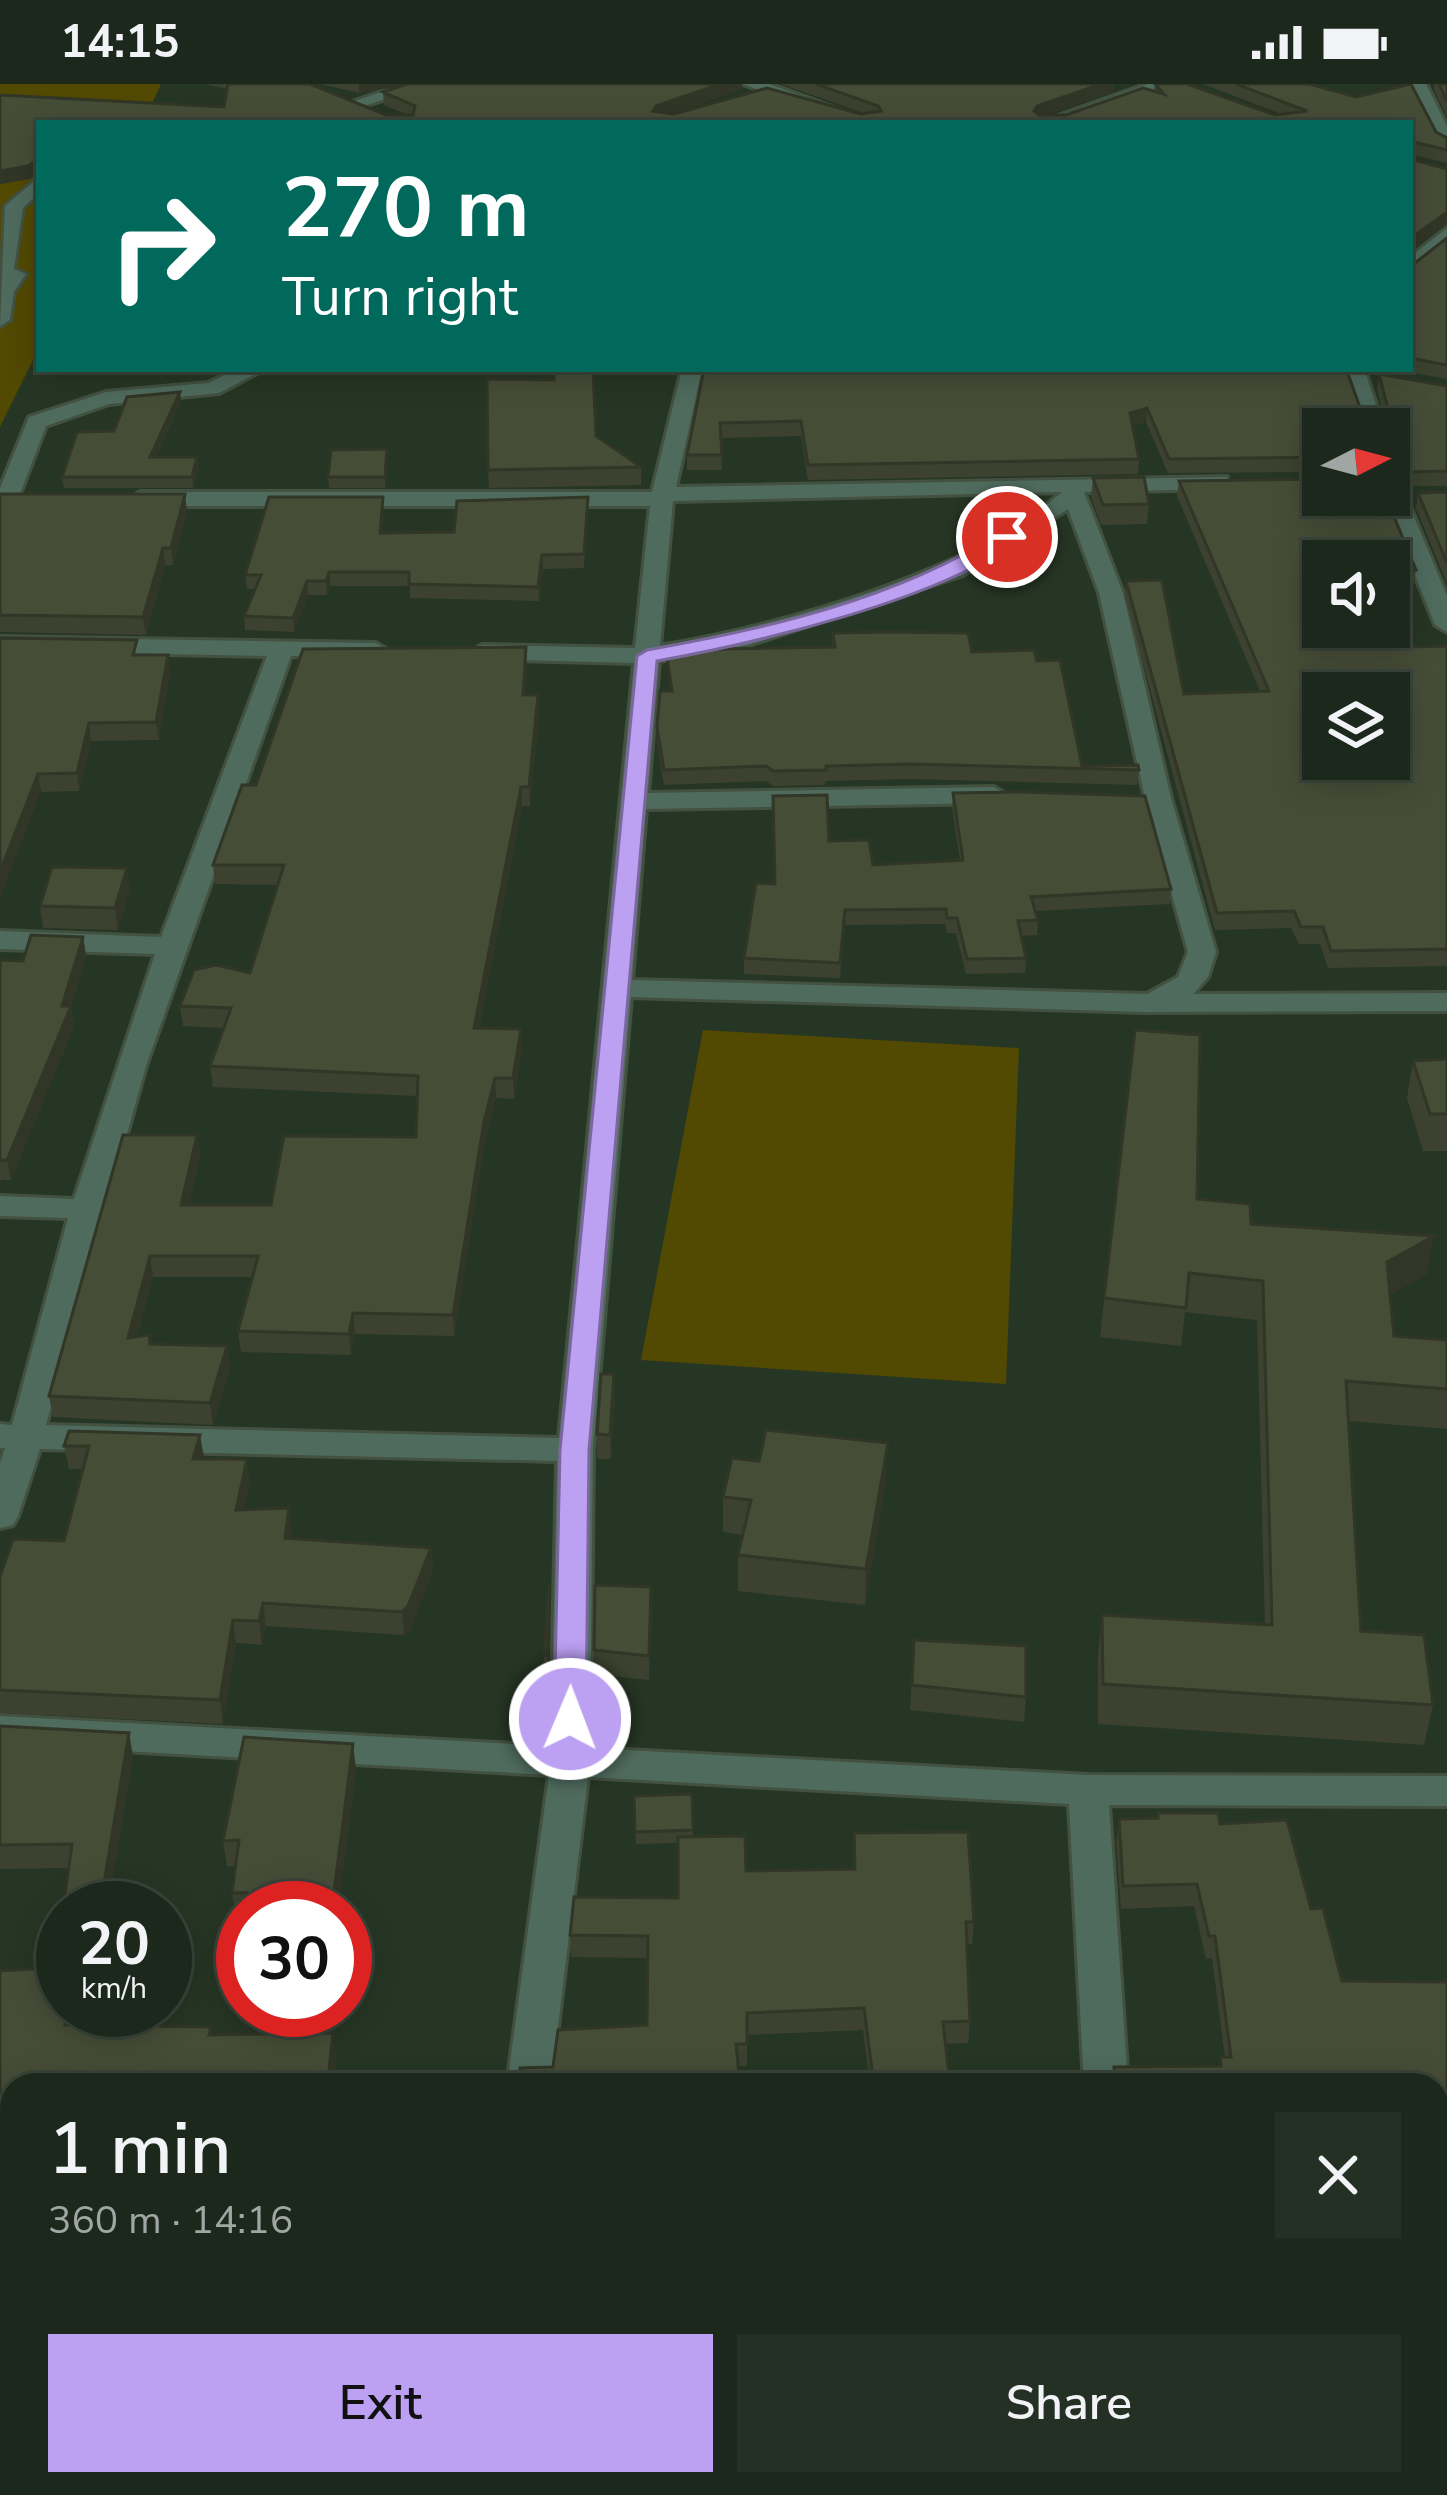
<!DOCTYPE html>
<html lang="en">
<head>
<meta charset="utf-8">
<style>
  :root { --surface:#1c281b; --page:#253024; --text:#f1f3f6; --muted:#a0a6a3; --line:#3a443a; --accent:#bca0f2 }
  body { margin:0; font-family:"Nunito Sans",sans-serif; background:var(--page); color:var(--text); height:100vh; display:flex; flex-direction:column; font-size:45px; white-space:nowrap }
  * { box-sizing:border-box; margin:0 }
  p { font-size:39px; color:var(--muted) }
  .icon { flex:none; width:66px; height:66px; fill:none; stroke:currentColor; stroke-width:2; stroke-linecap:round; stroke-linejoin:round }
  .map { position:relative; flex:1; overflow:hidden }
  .sheet { position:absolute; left:0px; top:1989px; width:1449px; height:423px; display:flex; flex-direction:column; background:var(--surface); border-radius:36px 36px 0 0; box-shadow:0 6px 30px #0003,0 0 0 3px var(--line) }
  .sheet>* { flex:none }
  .guide { position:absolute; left:36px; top:36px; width:1377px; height:252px; border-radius:0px; box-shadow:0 6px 30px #0003,0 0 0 3px var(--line); background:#00695c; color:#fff; overflow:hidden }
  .needle { width:78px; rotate:84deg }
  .tools { position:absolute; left:1302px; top:324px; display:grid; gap:24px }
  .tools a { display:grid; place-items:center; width:108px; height:108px; border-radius:0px; background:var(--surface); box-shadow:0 6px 30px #0003,0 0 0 3px var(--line); font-size:60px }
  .speed { position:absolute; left:36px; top:1797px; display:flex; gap:24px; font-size:60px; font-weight:700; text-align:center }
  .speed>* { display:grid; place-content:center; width:156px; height:156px; border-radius:50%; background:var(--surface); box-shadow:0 6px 30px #0003,0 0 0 3px var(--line); line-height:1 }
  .speed small { font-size:30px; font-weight:400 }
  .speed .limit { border:18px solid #d22; background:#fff; color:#111 }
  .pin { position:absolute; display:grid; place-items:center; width:102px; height:102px; color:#fff; margin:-51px; border:6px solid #fff; border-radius:50%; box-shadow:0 3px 12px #0007 }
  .me { position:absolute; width:132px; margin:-66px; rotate:1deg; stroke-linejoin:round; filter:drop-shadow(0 0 9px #0008) }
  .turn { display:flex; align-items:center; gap:42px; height:252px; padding:0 48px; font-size:54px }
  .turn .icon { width:156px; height:156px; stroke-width:2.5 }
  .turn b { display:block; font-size:84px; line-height:102px }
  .round { display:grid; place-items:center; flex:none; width:126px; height:126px; border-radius:0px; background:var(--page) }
  .headline { display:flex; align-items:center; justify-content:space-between; height:204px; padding:0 48px }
  h1 { font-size:72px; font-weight:600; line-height:90px }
  .button { display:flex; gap:24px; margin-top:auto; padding:24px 48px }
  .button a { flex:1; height:138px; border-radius:0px; background:var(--accent); color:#111; font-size:48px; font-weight:600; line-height:138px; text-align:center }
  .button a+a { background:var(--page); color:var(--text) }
  .status { display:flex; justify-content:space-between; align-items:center; height:84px; padding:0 60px; background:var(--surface); direction:ltr }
  .status svg { height:33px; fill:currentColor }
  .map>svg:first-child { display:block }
</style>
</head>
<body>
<div class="status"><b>14:15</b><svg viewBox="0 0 49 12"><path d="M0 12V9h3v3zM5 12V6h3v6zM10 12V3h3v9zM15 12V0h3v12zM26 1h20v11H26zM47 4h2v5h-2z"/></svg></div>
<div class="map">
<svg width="1447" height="2411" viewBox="0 0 1447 2411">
  <rect width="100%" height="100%" fill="#263624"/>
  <path fill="#524902" d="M0,0H161L143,39H39V264L0,343Z
    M703,946L1019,964L1006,1300L641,1276Z"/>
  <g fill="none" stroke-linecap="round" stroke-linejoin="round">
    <g stroke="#425140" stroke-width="6">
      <path id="minor" d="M405,0H432L358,24L349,19Z
        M743,0H769L876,39H850Z
        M1148,0H1174L1064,39H1038Z
        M1408,0H1426L1447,42V64L1438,59Z
        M39,93V109L23,124L14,185L26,190L14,208L10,236L0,242L5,122Z
        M1447,144V160L1410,189V173Z
        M238,285H265L219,309L109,320L46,342L18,415L15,420H0V404L29,333L106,308L208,299Z
        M682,285H702L676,403L1227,393V403L1219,405L1084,408L1123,509L1171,714L1216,868L1208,893L1193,910L1447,909V927L1145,928L631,913L593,1366L590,1664L1088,1691L1447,1692V1722L1109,1721L1128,2001H1084L1069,1720L588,1693L551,2001H507L549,1691L0,1660V1632L551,1662L557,1377L40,1365L18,1432L13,1441L0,1444V1379L5,1364H0V1340L12,1341L68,1134L0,1132V1112L74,1115L155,870L0,865V847L161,853L267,572L0,567V553L376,559L388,566L376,573L291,572L146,982L46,1341L559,1354L634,579L482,575L470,568L482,561L635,564L650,422H140L129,415L140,408H652ZM1062,408C974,488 778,542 660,562L673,417ZM1068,425L1099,509L1145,714L1188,868L1178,893L1147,910L632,896L646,725L994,719L1007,711L994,703L648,709L659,577L749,561L963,491Z
        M1300,285L1365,287L1384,345H1362L1349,297L1301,293Z
        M1389,392L1400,399L1447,512V548L1435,541L1383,411H1389Z
        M1437,2133H1447V2173H1437Z
        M0,2217H12V2259H0Z
        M465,2400H513L512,2411H464Z"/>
    </g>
    <use href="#minor" fill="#4f6b5e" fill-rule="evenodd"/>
  </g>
  <path fill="#3c422f" d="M205,0H310L386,31H407L384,21L383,8L402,2L359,9L320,0H742V5L671,30L863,29L781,0H1114L1113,8L1047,31H1066L1154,7L1155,0L1275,31L1281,30L1203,0H1309L1436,48L1447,54V79L1410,70L1411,75L1447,85V140L1410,167V39H39V89L30,95L0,100V11L224,23L227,5Z
    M1435,0H1447V33L1434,6Z
    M1447,154V295L1392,285H1410V179H1415Z
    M704,285L1364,335L1384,334L1377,305L1379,290L1447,302V402H1406L1398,390L1389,389V345H1323V388L1168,389L1146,338L1133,342L1139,375L1138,390L808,396L801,352L721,354L722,386H687V371Z
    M181,317L156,373L199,383L193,404H64L62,393L114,347Z
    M596,352L641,383V401L489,404L488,386Z
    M387,375L385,404H329L328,393Z
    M1093,394L1149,420L1147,440L1101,441L1091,413Z
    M1179,397L1416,486L1414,501H1389V477H1323L1407,563L1447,562V882L1328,884L1320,860H1299L1291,844L1215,846L1125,513L1126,497L1184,610L1260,607L1177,412Z
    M1447,408V500L1416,424L1418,409Z
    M0,410L187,427L173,481H165L146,551L0,548Z
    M383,413L382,449L454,448L588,413L584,484L543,485L539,517L410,514V502H331L327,511H308L294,548L245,546L244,532L255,505H247L245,491Z
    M833,549L1037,577L1082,682L1139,686L1137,701L911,695L826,697L825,701L773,702L766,697L664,701L657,658V643L670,607L666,566L832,563Z
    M0,554L139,571L170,589L159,656L91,657L79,707L41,708Z
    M526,563L525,611H538L539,630L530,722H522L479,944L522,965L514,1015L496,1014L485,1057L454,1252L355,1250L351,1271L241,1268L238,1247L252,1193H153L137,1253L150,1260L227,1262L230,1284L213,1341L53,1333L49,1312L197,1051L200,1072L189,1121H271L416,1053L417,1012L213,1003L210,982L224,944L183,942L180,922L250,889L278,801L215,800L213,781L256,701Z
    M953,709L1171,805L1170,820L1035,827L1038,836L1037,851L1021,852L1026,874L1025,889L966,890L956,849H947L945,840L844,841L840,894L744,890V874L774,800L829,757L873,781L960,776L952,724Z
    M130,806L118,846L43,844L40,822Z
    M83,853L86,872L71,923L74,942L11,1096H1L0,1099V876L23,877Z
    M1135,946L1197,1115L1251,1140L1427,1190L1390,1211L1394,1252L1447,1256V1345L1349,1337L1361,1547L1433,1621L1424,1661L1098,1640V1570L1102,1531L1265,1541L1257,1236L1185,1228L1181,1262L1100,1253Z
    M1447,975V1067H1423L1407,1014L1413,977Z
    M614,1290L615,1314L611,1375H597V1350Z
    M69,1347L203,1375L250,1398L244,1425L292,1447L291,1454L431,1464L433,1487L410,1546L404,1551L266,1542L262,1561L236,1559L223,1640L0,1629V1493L64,1457L83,1385H69L64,1362Z
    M886,1395L865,1521L738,1507V1471L743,1451L723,1448V1413Z
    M549,1501L550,1514L548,1584H544V1571Z
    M652,1527L649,1596L595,1590L594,1566Z
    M914,1556L1026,1613L1024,1638L910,1626Z
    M0,1642L133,1672L108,1824H63L69,1784L0,1785Z
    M356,1685L338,1824H243V1834H236L232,1809L236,1782H227L223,1757Z
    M692,1710L693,1753L746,1787L853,1785L854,1749L974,1838L972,1860H966L970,1937L968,1959L945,1960L950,2001H870L863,1946L747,1951V1982L553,1983L647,1941V1874L571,1873L570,1851L678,1814V1759L636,1760L634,1712Z
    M1157,1729L1220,1740L1311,1825L1342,1897L1447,1898V2107L1437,2108V2001H1112L1114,1983L1219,1982L1220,1973H1225L1212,1874L1206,1875L1194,1822L1121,1825L1116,1758L1119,1735L1157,1734Z
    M0,1887L76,1926L74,1941L212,1951L333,1949L336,1972L333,2001H12V2188H0Z
    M1445,2173H1447V2272L1438,2198Z
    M102,2400H286V2404H304L305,2411H102Z"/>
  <path fill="#313626" d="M359,0H413L359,9Z
    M720,0H742V5L657,35L653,27L656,22Z
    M1101,0H1114L1113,8L1036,35L1034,27L1037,22Z
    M37,76L39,89L30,95L0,100V87Z
    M1447,128V140L1410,167V155Z
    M180,308L181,317L151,383L150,373Z
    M1147,324L1146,338L1129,343L1130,329Z
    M197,373L199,383L193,404L192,393Z
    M185,410L187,427L173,481L171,464Z
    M163,464L165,481L146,551L143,533Z
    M542,471L543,485L539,517L538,503Z
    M329,488L331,502L327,511L326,497Z
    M307,497L308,511L294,548L293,534Z
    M168,571L170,589L159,656L156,638Z
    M538,611L539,630L530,722L529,703Z
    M89,639L91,657L79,707L77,689Z
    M38,690L41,708L0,815V788Z
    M521,703L522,722L475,964L474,944Z
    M127,784L130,806L118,846L115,824Z
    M83,853L86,872L71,923L74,942L11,1096L7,1076L62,922Z
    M521,945L522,965L514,1015L513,994Z
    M495,994L496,1014L485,1057L454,1252L453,1231L484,1037Z
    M197,1051L200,1072L184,1142L181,1121Z
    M1434,1152L1427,1190L1381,1216L1387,1178Z
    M150,1172L153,1193L131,1275L128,1254Z
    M353,1229L355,1250L351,1271L349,1250Z
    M227,1262L230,1284L213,1341L210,1319Z
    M614,1290L615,1314L611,1375L610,1351Z
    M200,1351L204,1373L197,1397L193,1375Z
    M888,1359L886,1395L865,1521L866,1485Z
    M247,1375L250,1398L240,1448L236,1426Z
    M289,1424L292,1447L288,1477L285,1454Z
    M431,1464L433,1487L410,1546L404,1551L402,1528Z
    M651,1503L652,1527L649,1596V1572Z
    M263,1519L266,1542L262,1561L259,1537Z
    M233,1536L236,1559L223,1640L220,1616Z
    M129,1649L133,1672L108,1824H101Z
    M353,1660L356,1685L338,1824H336L334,1808Z
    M68,1926H76L70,1964L65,1941Z
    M333,1949L336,1972L333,2001H328Z
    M7,2247L12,2267L0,2323V2278Z"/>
  <path fill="#464d37" stroke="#313626" stroke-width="3" fill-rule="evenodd" d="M228,0H310L386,31H413L415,22L383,8L407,0H720L656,22L653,27L674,30L767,4L861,30L881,27L878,22L816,0H1101L1037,22L1034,27L1039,31H1066L1143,4L1164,10L1155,0H1187L1275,31L1307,27L1236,0H1309L1356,13L1411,0L1436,48L1447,54V66L1410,57V39H39V77L37,76L28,82L0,87V11L224,23Z
    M1439,0H1447V17Z
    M1410,69L1411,75L1447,85V128L1410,155Z
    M1447,154V281L1410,274V179H1415Z
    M704,285H1296L1347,287L1364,335L1390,333L1379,290L1447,302V387L1408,388L1400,375L1389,374V345H1323V373L1169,375L1147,324L1130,329L1139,375L808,381L801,337L720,339L722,371H687Z
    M593,287L596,352L641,383L488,386L487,295L554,296V288Z
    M180,308L150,373H197L192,393H62L77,348L114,347L127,313Z
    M387,365L385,393H328L331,366Z
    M1144,393L1149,420L1103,421L1093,394Z
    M1323,395V411H1385L1416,486L1389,485V477H1323V543H1389V522L1407,563L1447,562V865L1331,867L1323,843H1301L1294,827L1217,829L1126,497L1162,496L1184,610L1269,607L1179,397ZM1323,609H1389V675H1323Z
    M1447,408V479L1418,409Z
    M0,410H185L171,464H163L143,533L0,531Z
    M269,413H383L380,449L454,448L457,417L588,413L584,470L542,471L538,503L409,500V488H329L326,497H307L293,534L244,532L261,491H245Z
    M888,548L968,549L972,568L1034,566L1037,577L1060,576L1082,682L1138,681L1139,686L912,680L826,682V686L773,687L766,682L664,686L657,643L660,607H672L666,566L835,563L833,549Z
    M0,554L137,556L133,571H168L156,638L89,639L77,689L38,690L0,788Z
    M526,563L523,611H538L529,703H521L474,944L521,945L513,994H495L484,1037L453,1231L353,1229L349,1250L238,1247L258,1172H150L128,1254L149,1251L150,1260L227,1262L210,1319L49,1312L123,1051H197L181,1121H271L284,1052L416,1053L418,992L210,982L231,924L180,922L194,886L216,881L250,889L284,781H213L242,701H256L303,565Z
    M1021,708L1145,712L1171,805L1031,813L1038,836L1018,837L1026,874L967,875L957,834H947L946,825L845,826L840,879L744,874L756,799L775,800L773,712L827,711L829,757L869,756L873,781L963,776L953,709Z
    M52,783L127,784L115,824L40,822Z
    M31,851L83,853L62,922H71L7,1076H0V876L23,877Z
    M1135,946L1200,951L1197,1115L1250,1120L1251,1140L1434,1152L1387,1178L1394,1252L1447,1256V1305L1346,1297L1361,1547L1424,1551L1433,1621L1103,1600L1102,1531L1272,1541L1263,1197L1189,1189L1186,1224L1104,1214Z
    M1447,975V1030H1430L1413,977Z
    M601,1290H614L610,1351L597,1350Z
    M766,1346L888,1359L866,1485L738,1471L751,1416L723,1413L732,1374L759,1377Z
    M69,1347L200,1351L193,1375H247L236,1426L289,1424L285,1454L431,1464L408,1522L402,1528L263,1519L259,1537L233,1536L220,1616L0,1606V1493L13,1455L64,1457L89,1362H64Z
    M549,1501L547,1572L544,1571Z
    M595,1501L651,1503L649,1572L594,1566Z
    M914,1556L1026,1562V1613L912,1601Z
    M0,1642L129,1649L100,1823L63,1824L72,1760L0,1761Z
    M244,1653L353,1660L334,1808L232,1809L239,1756L223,1757Z
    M692,1710L693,1746L635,1748L634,1712Z
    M1157,1729H1218L1220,1740L1287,1736L1311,1825L1323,1824L1342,1897L1447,1898V2085L1437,2086V2001H1116L1114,1983L1221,1982L1220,1973H1231L1215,1852H1209L1197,1800L1123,1802L1119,1735L1158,1734Z
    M968,1748L974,1838H966L970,1937L943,1938L950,2001H874L864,1924L747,1929V1960H736L740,2001H520V1984L553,1983L558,1946L647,1941L648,1852L570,1851L574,1813L678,1814V1753L745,1752L746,1787L855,1785L854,1749Z
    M63,1883V1926H68L65,1941L211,1943L209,1951L333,1949L328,1996H314L313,2001H206L207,1990L119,1988L117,2001L52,1998L51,2001H12V2156L10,2164L0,2165V1887Z
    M0,2247H7L0,2278Z
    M1437,2342H1447V2411H1120L1119,2401L1145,2403V2400H1437Z
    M102,2400H281L280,2405L304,2404L303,2411H164L166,2403L101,2409Z
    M514,2400H977L978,2411H513Z"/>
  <path fill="#bca0f2" stroke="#7a689d" stroke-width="3" d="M1000,449L1017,453C954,514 746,561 657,577L589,1366L586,1635L582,1643H559L554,1635L560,1366L637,572L647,566C767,545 896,515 1000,449Z"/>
</svg>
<div class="tools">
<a><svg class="needle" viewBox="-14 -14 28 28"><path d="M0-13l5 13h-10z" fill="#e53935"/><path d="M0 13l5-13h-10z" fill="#a0a6a3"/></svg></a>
<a><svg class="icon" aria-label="sound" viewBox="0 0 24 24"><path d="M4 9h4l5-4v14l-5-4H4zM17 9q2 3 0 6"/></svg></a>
<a><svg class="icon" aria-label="layers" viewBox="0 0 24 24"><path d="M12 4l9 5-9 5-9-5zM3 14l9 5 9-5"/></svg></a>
</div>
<div class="speed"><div>20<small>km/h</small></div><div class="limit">30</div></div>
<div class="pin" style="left:1007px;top:453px;background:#d93025"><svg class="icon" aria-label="arrive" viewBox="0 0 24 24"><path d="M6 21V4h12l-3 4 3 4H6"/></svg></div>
<svg class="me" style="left:570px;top:1635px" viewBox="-20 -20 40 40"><circle r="17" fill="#bca0f2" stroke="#fff" stroke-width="3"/><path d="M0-11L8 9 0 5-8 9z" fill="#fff"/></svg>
<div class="guide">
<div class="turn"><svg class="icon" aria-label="right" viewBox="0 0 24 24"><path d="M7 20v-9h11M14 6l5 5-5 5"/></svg><div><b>270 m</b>Turn right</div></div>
</div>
<section class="sheet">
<div class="headline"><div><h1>1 min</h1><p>360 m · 14:16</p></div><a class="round"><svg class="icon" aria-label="close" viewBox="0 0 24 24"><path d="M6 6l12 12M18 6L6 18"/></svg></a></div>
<div class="button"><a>Exit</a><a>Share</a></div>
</section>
</div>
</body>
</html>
